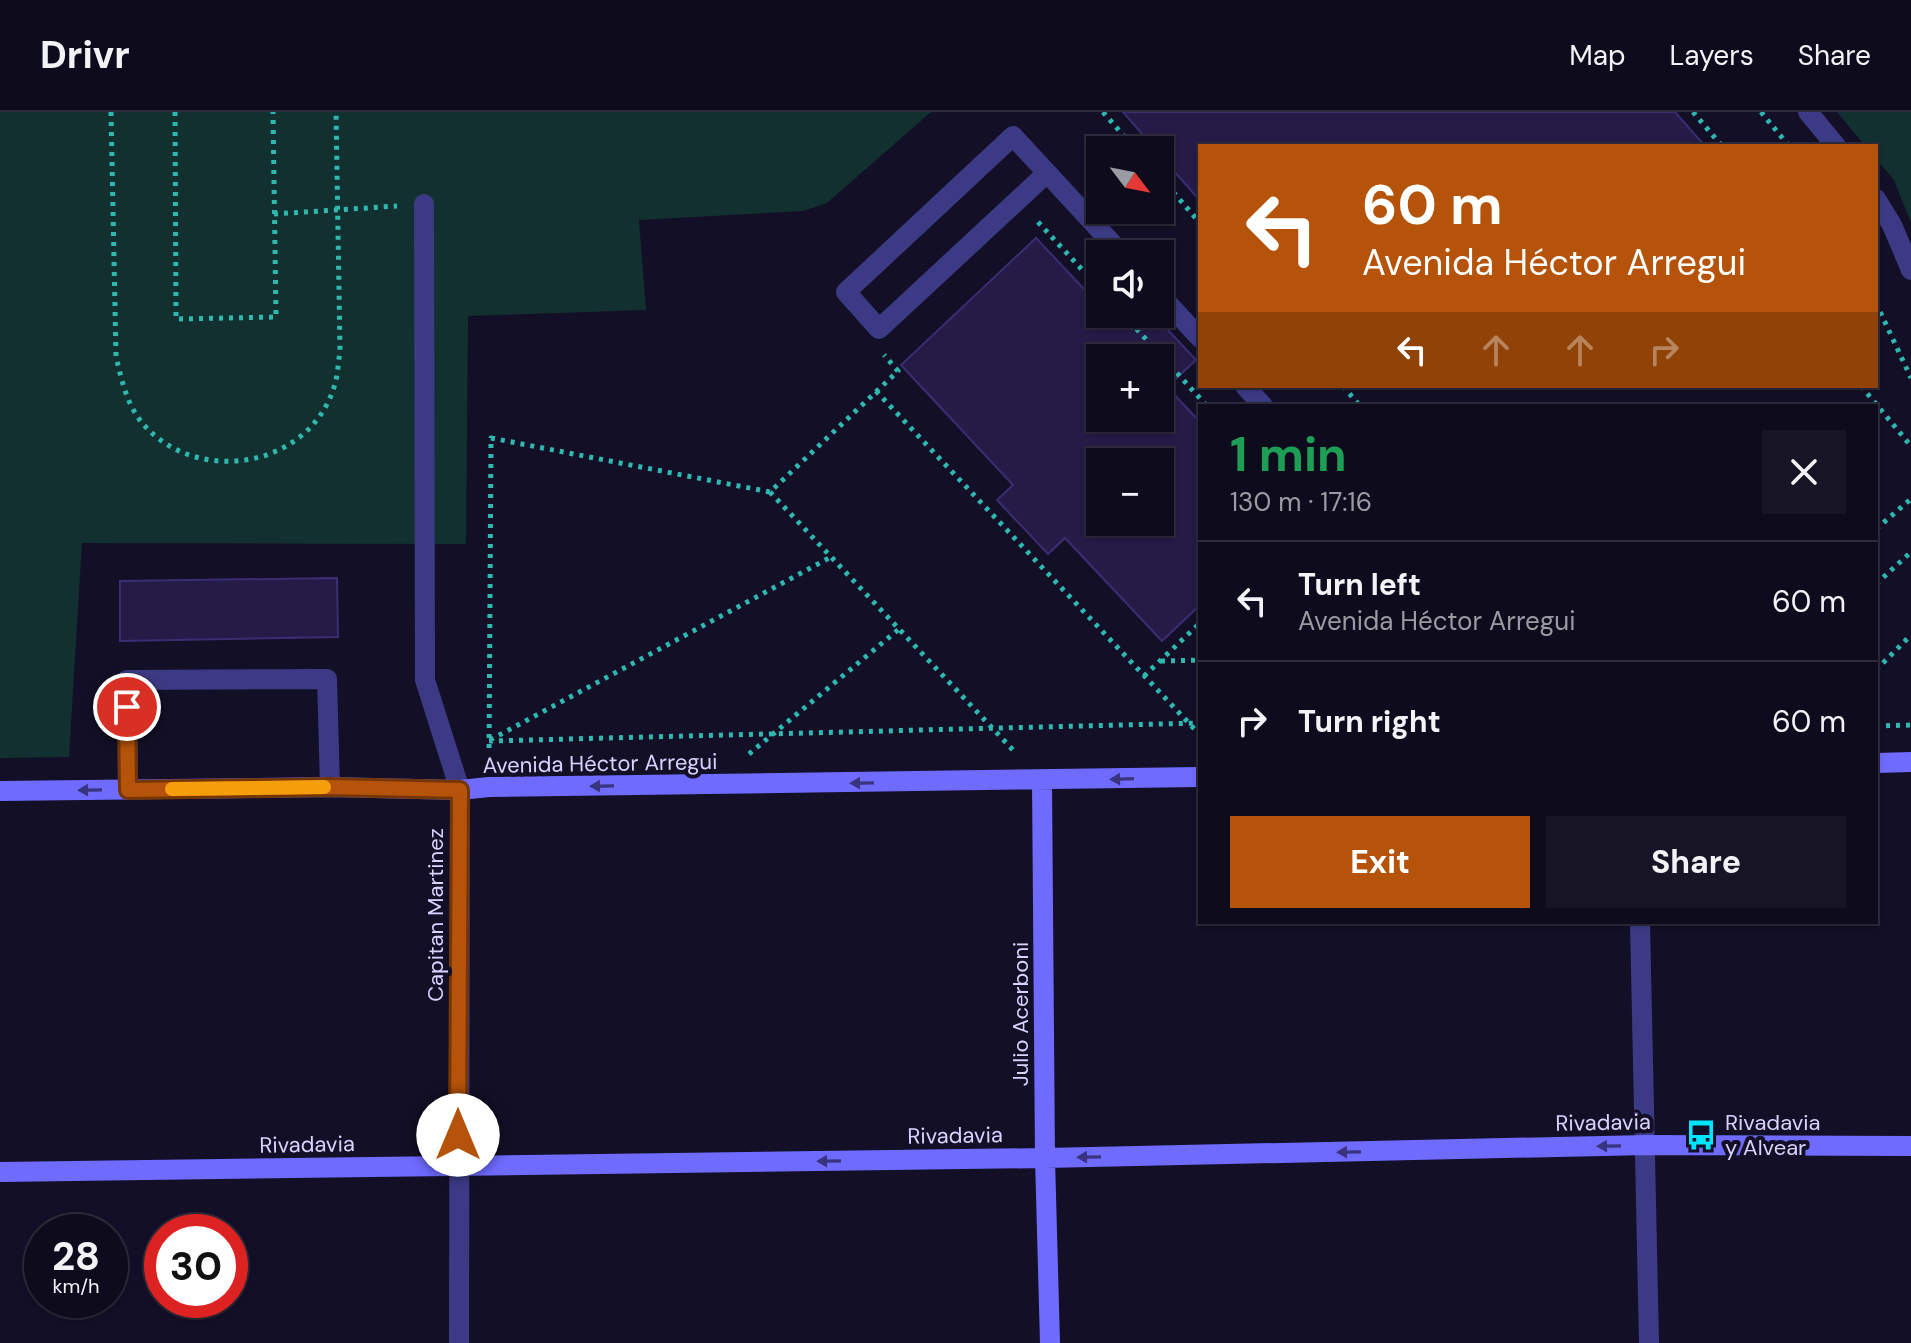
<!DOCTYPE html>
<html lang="en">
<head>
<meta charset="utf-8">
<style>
  :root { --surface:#0e0b1c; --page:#171425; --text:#f1f3f6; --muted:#9b9ba3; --line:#2e2b3b; --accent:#b45309 }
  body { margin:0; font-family:"DM Sans",sans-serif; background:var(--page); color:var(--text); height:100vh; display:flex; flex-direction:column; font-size:30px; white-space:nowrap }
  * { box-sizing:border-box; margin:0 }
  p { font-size:26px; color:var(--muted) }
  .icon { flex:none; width:44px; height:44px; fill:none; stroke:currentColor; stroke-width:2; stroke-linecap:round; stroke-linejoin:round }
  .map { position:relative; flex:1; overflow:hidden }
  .sheet { position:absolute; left:1198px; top:292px; width:680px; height:520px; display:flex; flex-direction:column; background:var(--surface); border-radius:0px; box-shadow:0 2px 6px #0004,0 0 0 2px var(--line) }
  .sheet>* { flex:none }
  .guide { position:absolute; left:1198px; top:32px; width:680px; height:244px; border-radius:0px; box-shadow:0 2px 6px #0004,0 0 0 2px var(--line); background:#b45309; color:#fff; overflow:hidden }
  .needle { width:52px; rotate:122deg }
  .tools { position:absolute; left:1086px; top:24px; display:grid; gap:16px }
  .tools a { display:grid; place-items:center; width:88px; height:88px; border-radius:0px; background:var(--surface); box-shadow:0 2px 6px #0004,0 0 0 2px var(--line); font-size:40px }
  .speed { position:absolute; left:24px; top:1102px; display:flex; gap:16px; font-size:40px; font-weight:700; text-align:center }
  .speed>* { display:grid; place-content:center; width:104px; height:104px; border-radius:50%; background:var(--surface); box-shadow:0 2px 6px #0004,0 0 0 2px var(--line); line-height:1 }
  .speed small { font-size:20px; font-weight:400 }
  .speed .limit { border:12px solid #d22; background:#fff; color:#111 }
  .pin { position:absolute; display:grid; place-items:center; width:68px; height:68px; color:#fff; margin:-34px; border:4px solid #fff; border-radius:50%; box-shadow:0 2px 8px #0007 }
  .me { position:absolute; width:88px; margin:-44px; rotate:0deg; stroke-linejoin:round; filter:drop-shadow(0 0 6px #0008) }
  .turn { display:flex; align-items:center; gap:28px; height:168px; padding:0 32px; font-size:36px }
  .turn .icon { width:104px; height:104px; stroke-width:2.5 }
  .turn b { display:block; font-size:56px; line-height:68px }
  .lanes { display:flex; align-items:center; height:76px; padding:0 32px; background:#0003; justify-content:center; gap:40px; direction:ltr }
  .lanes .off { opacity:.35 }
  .round { display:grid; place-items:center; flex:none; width:84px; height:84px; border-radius:0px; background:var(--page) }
  .headline { display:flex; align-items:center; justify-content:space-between; height:136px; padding:0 32px }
  h1 { font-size:48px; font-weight:700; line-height:60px; color:#1e9e55 }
  .cta { display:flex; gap:16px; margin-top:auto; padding:16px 32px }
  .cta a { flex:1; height:92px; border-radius:0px; background:var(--accent); color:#fff; font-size:32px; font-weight:700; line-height:92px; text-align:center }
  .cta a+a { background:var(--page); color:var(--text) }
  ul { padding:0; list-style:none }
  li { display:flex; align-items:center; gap:24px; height:120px; padding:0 32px; border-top:2px solid var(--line) }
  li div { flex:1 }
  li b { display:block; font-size:30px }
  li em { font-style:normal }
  header { display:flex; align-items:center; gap:48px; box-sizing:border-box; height:112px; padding:0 40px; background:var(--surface); border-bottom:2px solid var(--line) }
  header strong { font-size:38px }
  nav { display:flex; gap:44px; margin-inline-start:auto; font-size:28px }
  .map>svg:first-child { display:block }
</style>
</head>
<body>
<header>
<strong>Drivr</strong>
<nav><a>Map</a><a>Layers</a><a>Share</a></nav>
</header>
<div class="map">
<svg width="1911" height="1231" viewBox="0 0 1911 1231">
  <rect width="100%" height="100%" fill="#130f26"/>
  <path fill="#12302f" d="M0,0H931L827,91L803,99L639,108L646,198L468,204L466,432L82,431L69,645L0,646Z
    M1837,0H1911V111L1894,68L1876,47V34H1865Z"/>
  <path fill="#241b47" stroke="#3b2d73" stroke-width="2" fill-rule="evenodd" d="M1123,0H1675L1705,34H1200V89L1160,43V38H1156Z
    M1036,126L1100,194V202H1153L1196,248L1167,275L1200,310V493L1162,529L1065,426L1048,442L997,388L1013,373L901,253ZM1100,246H1160V306H1100ZM1100,350H1160V410H1100Z
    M337,466L338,525L120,529V469Z"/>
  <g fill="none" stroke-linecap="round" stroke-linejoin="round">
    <path stroke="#2fb8b0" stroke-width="5" stroke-dasharray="4 6" stroke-linecap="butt" d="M111,0L116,245C122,269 127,294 144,313C198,374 309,356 334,275C338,264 338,251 340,239L336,0
      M175,0L176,207L276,205L273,0
      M1103,0L1136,38
      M1693,0L1722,34
      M1761,0L1789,34
      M1160,65L1200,111
      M274,102L397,94
      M1038,110L1100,177
      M1876,191L1911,266
      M1123,202L1207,294
      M1343,274L1360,294
      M1861,274L1911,334
      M876,279L1200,623
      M770,380L1013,638
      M1876,417L1911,387
      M1876,472L1911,440
      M1161,549L1200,548
      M1876,558L1911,523
      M1144,564L1200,511
      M1876,614L1911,613
      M490,628L831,445
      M489,629L1200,611
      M749,642L899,517
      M489,646L491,326L770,380L898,259L884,243"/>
    <path stroke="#3d3a85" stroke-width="20" d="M1808,0L1836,34
      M1047,61L879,217L846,180L1013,24L1122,142
      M1876,87L1892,113L1911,158
      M1160,183L1200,226
      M1245,274L1263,294
      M128,678L127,568L327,567L330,675"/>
    <path stroke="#3d3a85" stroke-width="20" d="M424,92L425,568L460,678L459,1231
      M1640,810L1649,1231"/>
    <path stroke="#6f6bff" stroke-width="20" d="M1876,651L1911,650
      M1042,669L1045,1046L1050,1231
      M0,679L330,675L460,678L489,675L1200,665
      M0,1060L1045,1046L1647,1033L1911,1034"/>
  </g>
  <defs><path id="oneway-solid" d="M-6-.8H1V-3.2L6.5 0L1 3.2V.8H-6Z" transform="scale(2)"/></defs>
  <g fill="#38347d">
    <use href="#oneway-solid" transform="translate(1122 667) rotate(178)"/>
    <use href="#oneway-solid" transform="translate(862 671) rotate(179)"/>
    <use href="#oneway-solid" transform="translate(602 674) rotate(179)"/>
    <use href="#oneway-solid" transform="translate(90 678) rotate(179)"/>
    <use href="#oneway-solid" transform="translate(1609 1034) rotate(179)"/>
    <use href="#oneway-solid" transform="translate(1349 1040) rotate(179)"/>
    <use href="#oneway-solid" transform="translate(1089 1045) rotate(179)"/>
    <use href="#oneway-solid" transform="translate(829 1049) rotate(179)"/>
  </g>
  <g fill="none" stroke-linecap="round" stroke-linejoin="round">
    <g stroke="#753606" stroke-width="20">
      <path id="route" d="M127,595L128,678L330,675L460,678L458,1023"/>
    </g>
    <use href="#route" stroke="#b45309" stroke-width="14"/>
    <path stroke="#f59e0b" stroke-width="14" d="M172,677L324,675"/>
  </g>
  <defs>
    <g id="bus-bare" transform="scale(2.4)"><path d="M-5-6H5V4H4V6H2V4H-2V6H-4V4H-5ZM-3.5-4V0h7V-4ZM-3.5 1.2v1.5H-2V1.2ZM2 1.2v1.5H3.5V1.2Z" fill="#00e5ff" stroke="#130f26" stroke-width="2.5" paint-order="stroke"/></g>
  </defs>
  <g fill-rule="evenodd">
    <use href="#bus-bare" x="1701" y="1023"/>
  </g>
  <g text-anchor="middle" stroke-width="8" stroke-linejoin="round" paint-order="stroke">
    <g font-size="22" fill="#d9d4ff" stroke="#130f26">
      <text transform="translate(600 651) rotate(-1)" y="8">Avenida Héctor Arregui</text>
      <text transform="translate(435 803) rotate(-90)" y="8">Capitan Martinez</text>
      <text transform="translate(1020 902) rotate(-90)" y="8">Julio Acerboni</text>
      <text transform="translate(1603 1010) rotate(-1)" y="8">Rivadavia</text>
      <text transform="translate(955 1023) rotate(-1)" y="8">Rivadavia</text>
      <text transform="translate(307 1032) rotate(-1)" y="8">Rivadavia</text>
    </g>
    <g font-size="22" fill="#d9d4ff" stroke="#130f26" text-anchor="start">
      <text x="1725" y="1018">Rivadavia<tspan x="1725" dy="25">y Alvear</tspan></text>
    </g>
  </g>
</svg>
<div class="tools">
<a><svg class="needle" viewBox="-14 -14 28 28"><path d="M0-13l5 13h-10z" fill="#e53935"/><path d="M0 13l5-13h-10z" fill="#9b9ba3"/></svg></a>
<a><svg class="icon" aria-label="sound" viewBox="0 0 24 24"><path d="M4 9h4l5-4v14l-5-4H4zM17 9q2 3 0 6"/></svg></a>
<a>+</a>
<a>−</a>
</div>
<div class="speed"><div>28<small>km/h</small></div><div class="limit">30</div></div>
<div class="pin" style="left:127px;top:595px;background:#d93025"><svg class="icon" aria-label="arrive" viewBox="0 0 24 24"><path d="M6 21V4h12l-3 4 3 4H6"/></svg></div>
<svg class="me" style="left:458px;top:1023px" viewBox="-20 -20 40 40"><circle r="19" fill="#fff"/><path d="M0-13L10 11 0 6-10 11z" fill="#b45309"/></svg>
<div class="guide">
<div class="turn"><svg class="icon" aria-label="left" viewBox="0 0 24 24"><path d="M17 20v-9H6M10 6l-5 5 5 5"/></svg><div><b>60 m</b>Avenida Héctor Arregui</div></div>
<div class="lanes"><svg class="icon" aria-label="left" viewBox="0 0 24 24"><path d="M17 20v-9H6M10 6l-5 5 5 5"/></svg><svg class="icon off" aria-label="ahead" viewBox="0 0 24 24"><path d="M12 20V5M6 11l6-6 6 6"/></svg><svg class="icon off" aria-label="ahead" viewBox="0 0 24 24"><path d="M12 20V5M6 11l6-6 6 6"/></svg><svg class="icon off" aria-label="right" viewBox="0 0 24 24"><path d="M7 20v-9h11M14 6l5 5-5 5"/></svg></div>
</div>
<section class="sheet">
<div class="headline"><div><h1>1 min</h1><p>130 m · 17:16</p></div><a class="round"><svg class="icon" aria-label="close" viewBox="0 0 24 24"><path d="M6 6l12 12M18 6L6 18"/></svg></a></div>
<ul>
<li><svg class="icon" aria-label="left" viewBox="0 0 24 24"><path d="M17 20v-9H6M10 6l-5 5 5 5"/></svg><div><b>Turn left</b><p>Avenida Héctor Arregui</p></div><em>60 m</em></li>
<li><svg class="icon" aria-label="right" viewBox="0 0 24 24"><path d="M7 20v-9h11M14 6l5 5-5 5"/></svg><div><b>Turn right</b></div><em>60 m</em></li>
</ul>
<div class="cta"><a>Exit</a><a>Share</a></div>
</section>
</div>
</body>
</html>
